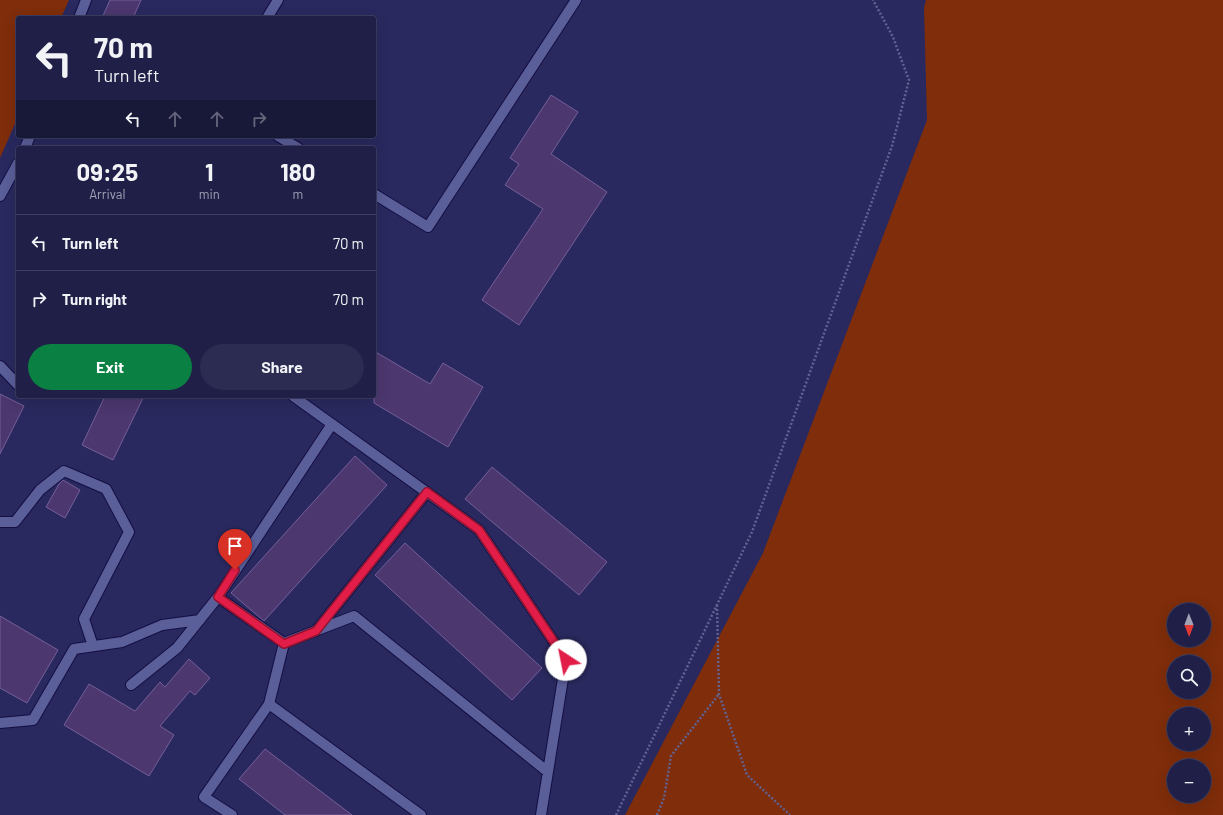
<!DOCTYPE html>
<html lang="en">
<head>
<meta charset="utf-8">
<style>
  :root { --surface:#1f1f47; --page:#2c2c52; --text:#f1f3f6; --muted:#a1a2b4; --line:#3c3d60; --accent:#0b8043 }
  body { margin:0; font-family:Barlow,sans-serif; background:var(--page); color:var(--text); height:100vh; display:flex; flex-direction:column; font-size:15px; white-space:nowrap }
  * { box-sizing:border-box; margin:0 }
  p { font-size:13px; color:var(--muted) }
  .icon { flex:none; width:22px; height:22px; fill:none; stroke:currentColor; stroke-width:2; stroke-linecap:round; stroke-linejoin:round }
  .map { position:relative; flex:1; overflow:hidden }
  .drawer { position:absolute; left:16px; top:146px; width:360px; height:252px; display:flex; flex-direction:column; background:var(--surface); border-radius:4px; box-shadow:0 4px 16px #0002,0 0 0 1px var(--line) }
  .drawer>* { flex:none }
  .banner { position:absolute; left:16px; top:16px; width:360px; height:122px; border-radius:4px; box-shadow:0 4px 16px #0002,0 0 0 1px var(--line); background:#1f1f47; color:var(--text); overflow:hidden }
  .needle { width:26px; rotate:179deg }
  .fabs { position:absolute; left:1167px; top:603px; display:grid; gap:8px }
  .fabs a { display:grid; place-items:center; width:44px; height:44px; border-radius:50%; background:var(--surface); box-shadow:0 4px 16px #0002,0 0 0 1px var(--line); font-size:20px }
  .pin { position:absolute; display:grid; place-items:center; width:34px; height:34px; color:#fff; margin:-41px -17px; border-radius:50% 50% 50% 0; rotate:-45deg; box-shadow:0 0 4px #0007 }
  .pin .icon { rotate:45deg }
  .me { position:absolute; width:44px; margin:-22px; rotate:326deg; stroke-linejoin:round; filter:drop-shadow(0 0 3px #0008) }
  .turn { display:flex; align-items:center; gap:14px; height:84px; padding:0 12px; font-size:18px }
  .turn .icon { width:52px; height:52px; stroke-width:2.5 }
  .turn b { display:block; font-size:28px; line-height:34px }
  .lanes { display:flex; align-items:center; height:38px; padding:0 12px; background:#0003; justify-content:center; gap:20px; direction:ltr }
  .lanes .off { opacity:.35 }
  .eta { display:flex; justify-content:space-evenly; align-items:center; height:68px; text-align:center }
  .eta b { font-size:24px; font-weight:700; line-height:28px }
  .primary-button { display:flex; gap:8px; margin-top:auto; padding:8px 12px }
  .primary-button a { flex:1; height:46px; border-radius:24px; background:var(--accent); color:#fff; font-size:16px; font-weight:700; line-height:46px; text-align:center }
  .primary-button a+a { background:var(--page); color:var(--text) }
  ul { padding:0; list-style:none }
  li { display:flex; align-items:center; gap:12px; height:56px; padding:0 12px; border-top:1px solid var(--line) }
  li div { flex:1 }
  li b { display:block; font-size:15px }
  li em { font-style:normal }
  .map>svg:first-child { display:block }
</style>
</head>
<body>
<div class="map">
<svg width="1223" height="815" viewBox="0 0 1223 815">
  <rect width="100%" height="100%" fill="#29295f"/>
  <path fill="#7f2d0a" fill-rule="evenodd" d="M0,0H69L61,18H18V117L0,158Z
    M926,0H1223V815H625L763,553L927,120L924,8ZM1174,610H1204V640H1174ZM1174,662H1204V692H1174ZM1174,714H1204V744H1174ZM1174,766H1204V796H1174Z"/>
  <path fill="#4c376e" stroke="#755f9a" d="M110,0H141L133,18H102Z
    M551,95L578,112L551,154L607,192L519,325L482,300L543,209L505,185L519,164L510,158Z
    M374,351L430,384L443,363L483,387L448,447L374,403Z
    M0,394L24,406L0,454Z
    M105,396H144L113,460L82,445Z
    M355,456L387,485L264,621L231,593Z
    M492,467L607,562L579,595L465,499Z
    M63,480L80,490L65,518L46,507L59,484Z
    M405,543L542,668L512,700L375,575Z
    M0,616L58,650L27,703L0,688Z
    M189,659L210,678L195,695L190,691L160,726L174,735L149,776L64,725L89,684L135,711L160,682L165,687Z
    M265,749L352,815H285L239,779Z"/>
  <g fill="none" stroke-linecap="round" stroke-linejoin="round">
    <g stroke="#140e42" stroke-width="12">
      <path id="lane" d="M79,18L86,0
        M267,18L278,0
        M278,136L298,148
        M25,148L30,136
        M374,194L428,227L576,0
        M0,196L18,163
        M0,366L18,385
        M293,396L479,530L566,660L541,815
        M0,522H15L40,490L64,471L106,489L129,532L84,619L93,646
        M218,597L332,424
        M316,631L427,492
        M284,643L354,616L548,772
        M131,685L177,648L218,597L284,643L269,704
        M0,723L33,720L74,649L122,642L162,625L200,620
        M232,815L204,797L269,704L421,815"/>
    </g>
    <path stroke="#616292" stroke-width="2.5" stroke-dasharray="2 2" stroke-linecap="butt" d="M717,605L719,694L747,775L790,815
      M616,815L752,532L892,146L909,80L893,37L873,0
      M657,815L664,798L671,756L719,694"/>
    <use href="#lane" stroke="#5a5e99" stroke-width="10"/>
  </g>
  <g fill="none" stroke-linecap="round" stroke-linejoin="round">
    <g stroke="#92132f" stroke-width="10">
      <path id="route" d="M235,570L218,597L284,644L316,631L427,492L479,530L566,660"/>
    </g>
    <use href="#route" stroke="#e11d48" stroke-width="7"/>
  </g>
</svg>
<div class="fabs">
<a><svg class="needle" viewBox="-14 -14 28 28"><path d="M0-13l5 13h-10z" fill="#e53935"/><path d="M0 13l5-13h-10z" fill="#a1a2b4"/></svg></a>
<a><svg class="icon" aria-label="search" viewBox="0 0 24 24"><circle cx="10" cy="10" r="6"/><path d="M15 15l6 6"/></svg></a>
<a>+</a>
<a>−</a>
</div>
<div class="pin" style="left:235px;top:570px;background:#d93025"><svg class="icon" aria-label="arrive" viewBox="0 0 24 24"><path d="M6 21V4h12l-3 4 3 4H6"/></svg></div>
<svg class="me" style="left:566px;top:660px" viewBox="-20 -20 40 40"><circle r="19" fill="#fff"/><path d="M0-13L10 11 0 6-10 11z" fill="#e11d48"/></svg>
<div class="banner">
<div class="turn"><svg class="icon" aria-label="left" viewBox="0 0 24 24"><path d="M17 20v-9H6M10 6l-5 5 5 5"/></svg><div><b>70 m</b>Turn left</div></div>
<div class="lanes"><svg class="icon" aria-label="left" viewBox="0 0 24 24"><path d="M17 20v-9H6M10 6l-5 5 5 5"/></svg><svg class="icon off" aria-label="ahead" viewBox="0 0 24 24"><path d="M12 20V5M6 11l6-6 6 6"/></svg><svg class="icon off" aria-label="ahead" viewBox="0 0 24 24"><path d="M12 20V5M6 11l6-6 6 6"/></svg><svg class="icon off" aria-label="right" viewBox="0 0 24 24"><path d="M7 20v-9h11M14 6l5 5-5 5"/></svg></div>
</div>
<section class="drawer">
<div class="eta">
<div><b>09:25</b><p>Arrival</p></div>
<div><b>1</b><p>min</p></div>
<div><b>180</b><p>m</p></div>
</div>
<ul>
<li><svg class="icon" aria-label="left" viewBox="0 0 24 24"><path d="M17 20v-9H6M10 6l-5 5 5 5"/></svg><div><b>Turn left</b></div><em>70 m</em></li>
<li><svg class="icon" aria-label="right" viewBox="0 0 24 24"><path d="M7 20v-9h11M14 6l5 5-5 5"/></svg><div><b>Turn right</b></div><em>70 m</em></li>
</ul>
<div class="primary-button"><a>Exit</a><a>Share</a></div>
</section>
</div>
</body>
</html>
